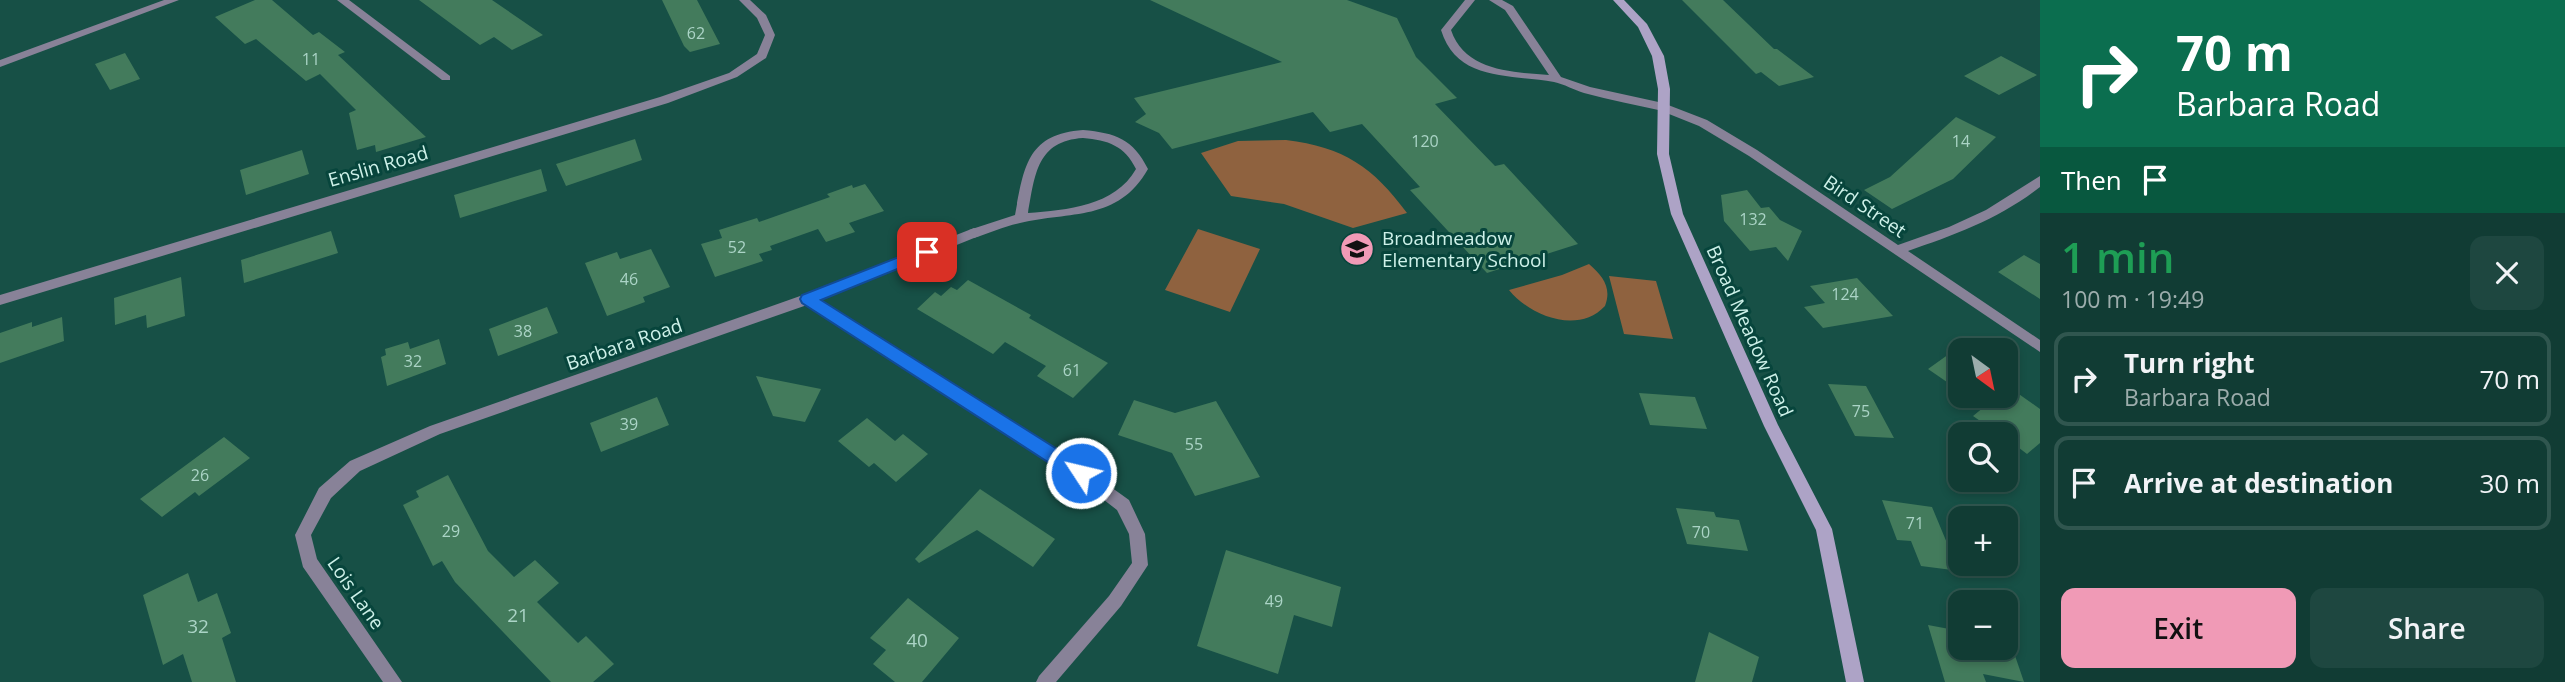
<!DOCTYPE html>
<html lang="en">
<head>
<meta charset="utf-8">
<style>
  :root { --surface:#113c34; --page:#1e4740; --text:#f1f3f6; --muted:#9cadac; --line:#30564f; --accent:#f09ab6 }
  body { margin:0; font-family:"Open Sans",sans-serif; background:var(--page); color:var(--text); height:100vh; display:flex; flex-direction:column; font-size:26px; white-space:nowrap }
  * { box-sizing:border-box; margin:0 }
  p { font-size:23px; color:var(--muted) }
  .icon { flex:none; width:38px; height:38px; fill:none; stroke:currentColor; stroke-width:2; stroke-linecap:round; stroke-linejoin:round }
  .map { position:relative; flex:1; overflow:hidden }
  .panel { display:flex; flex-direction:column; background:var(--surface); width:525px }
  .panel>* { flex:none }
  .guide { background:#0b6e4f; color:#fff; overflow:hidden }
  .needle { width:46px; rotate:147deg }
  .tools { position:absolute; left:1948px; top:338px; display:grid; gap:14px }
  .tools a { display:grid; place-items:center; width:70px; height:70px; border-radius:14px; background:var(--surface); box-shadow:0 4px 10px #0003,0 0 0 2px var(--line); font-size:35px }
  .pin { position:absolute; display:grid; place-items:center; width:60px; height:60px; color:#fff; margin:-30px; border-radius:14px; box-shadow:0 4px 10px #0006 }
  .me { position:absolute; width:77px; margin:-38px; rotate:305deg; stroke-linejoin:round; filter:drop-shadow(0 0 5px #0008) }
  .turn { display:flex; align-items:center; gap:24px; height:147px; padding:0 21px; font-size:32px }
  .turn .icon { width:91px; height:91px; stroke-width:2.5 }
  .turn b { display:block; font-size:49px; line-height:60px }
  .then { display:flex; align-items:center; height:66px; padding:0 21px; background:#0003; gap:14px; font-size:26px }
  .round { display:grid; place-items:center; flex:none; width:74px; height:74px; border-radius:14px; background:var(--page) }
  .headline { display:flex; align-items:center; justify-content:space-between; height:119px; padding:0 21px }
  h1 { font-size:42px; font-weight:600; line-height:52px; color:#1e9e55 }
  .cta { display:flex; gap:14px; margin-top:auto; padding:14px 21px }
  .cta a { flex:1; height:80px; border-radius:14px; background:var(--accent); color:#111; font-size:28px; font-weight:600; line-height:80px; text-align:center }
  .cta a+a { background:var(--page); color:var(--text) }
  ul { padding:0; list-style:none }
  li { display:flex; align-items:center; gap:21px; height:94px; margin:0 14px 10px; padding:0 7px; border:4px solid var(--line); border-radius:14px }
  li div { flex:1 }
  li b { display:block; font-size:26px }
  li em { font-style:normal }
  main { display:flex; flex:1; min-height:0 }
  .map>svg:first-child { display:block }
</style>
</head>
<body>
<main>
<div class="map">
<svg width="2040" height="682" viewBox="0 0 2040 682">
  <rect width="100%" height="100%" fill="#175046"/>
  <path fill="#8f623f" d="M1286,140C1344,147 1373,167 1407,213L1353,228L1284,204L1231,196L1201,153L1238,141Z
    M1198,229L1260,249L1230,312L1165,290Z
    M1589,264C1603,276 1612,288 1605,306C1578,335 1530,316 1509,290L1562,275Z
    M1609,276L1656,281L1673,339L1624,334Z"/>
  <path fill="#437b5c" d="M255,0H272L313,35L319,32L345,52L338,55L426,137L376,152L375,145L357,150L349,113L356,110L320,74L306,81L256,39L245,44L215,17Z
    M419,0H492L543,35L512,50L494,37L480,45Z
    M662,0H697L720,44L690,52L684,46Z
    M1150,0H1347L1397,18L1416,57L1457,98L1435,104L1495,166L1504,164L1578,244L1487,273L1410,190L1420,187L1362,124L1330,132L1313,112L1172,149L1159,133L1135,122L1146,114L1134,98L1282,62Z
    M1682,0H1723L1774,49H1777L1814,77L1779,86L1761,72L1756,74Z
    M125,53L140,79L110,90L95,64Z
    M2001,56L2037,75L1999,95L1964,76Z
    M1956,117L1996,137L1953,179L1892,209L1864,190L1890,177Z
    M635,139L642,160L566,186L556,164Z
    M302,150L309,174L246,195L240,170Z
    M541,169L547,191L460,218L454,195Z
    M865,184L884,211L849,223L855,232L826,242L818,229L770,246L772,250L759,254L763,261L715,277L701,244L722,238L719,230L757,218L759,222L830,197L827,194L852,185L853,188Z
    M1747,190L1761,208L1769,207L1780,220L1802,231L1788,261L1776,247L1750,251L1724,221L1721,195Z
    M331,231L338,253L244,283L241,260Z
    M651,249L670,287L643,297L645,302L607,316L585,263L617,252L620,259Z
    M2024,255L2040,264V299L1998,272Z
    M181,277L185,316L147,328L146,315L115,325L114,298Z
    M1857,278L1893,316L1823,328L1804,307L1825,303L1810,286Z
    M968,280L1031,315L1029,318L1108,363L1073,398L1037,376L1046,366L1005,342L993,354L917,309L935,292L941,296L951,287L957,290Z
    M547,307L558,333L498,356L489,329Z
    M62,317L64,341L0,363V333L32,322V327Z
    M439,339L446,364L387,386L381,357L386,355L385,349L408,342L410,349Z
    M1949,354L1960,361V391L1928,369Z
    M756,376L821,389L805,422L773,416Z
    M1828,384L1866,386L1894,438L1855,436Z
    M2006,385L2040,409V443L2027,454L2006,438V434H1999L1973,416L1984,407L1967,396H2006Z
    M1639,393L1695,397L1707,429L1650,425Z
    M657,397L669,425L601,452L590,423Z
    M1134,400L1175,413L1216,401L1260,477L1195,496L1172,453L1118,435Z
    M867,418L895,441L903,434L928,454L896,482L874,463L869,467L838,441Z
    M224,437L250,458L199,496L195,492L162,517L140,499Z
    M448,475L488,551L514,577L535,560L559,583L537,602L578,643L586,636L614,664L593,682H551L455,582L442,561L433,566L403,505L419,497L416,491Z
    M980,489L1055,539L1033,567L977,530L919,563L915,559Z
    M1882,500L1932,507L1947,543L1960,545V571L1921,566L1911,541L1897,540Z
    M1676,508L1714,512L1716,517L1739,520L1748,551L1687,544Z
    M1226,550L1341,587L1332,627L1294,615L1278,674L1197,646Z
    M188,573L198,602L217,593L231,633L222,638L236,682H192L183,654L163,665L143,595Z
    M908,598L959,638L922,682H895L873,664L886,650L870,638Z
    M1928,625L1960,631V648H2006V640L2010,641L2024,682L1983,674L1986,682H1945Z
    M1709,632L1759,657L1752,682H1695Z"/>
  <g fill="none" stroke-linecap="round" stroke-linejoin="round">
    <path fill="#888298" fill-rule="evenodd" d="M1465,0H1475L1451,30C1465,71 1511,72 1549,75L1505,10L1489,0H1502L1513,6L1561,77L1590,87L1663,103L1669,107L1663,111C1637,105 1610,100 1584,93C1574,90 1564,84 1554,82C1510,74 1457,82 1441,30Z
      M1083,130C1116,133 1133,139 1148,169C1118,222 1070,211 1020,223C1005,226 989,233 974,238L969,236L968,233L969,230L1015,215C1024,167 1027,134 1083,130ZM1083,138C1108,140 1125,146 1136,169C1115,206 1067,210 1028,213C1035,174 1037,141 1083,138Z"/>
    <path fill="#888298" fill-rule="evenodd" d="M164,0H179L0,67V60Z
      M337,0H349L450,76V80H442Z
      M739,0H750L766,15L775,35L766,58L737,77L668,103L0,305V295L660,97L729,73L757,54L765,35L757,18Z
      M1663,103L1707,120L1757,150L1898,245L1949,227L1986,210L2040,176V187C2001,218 1955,235 1908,251L2040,340V352L1749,156L1699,126L1659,110V104Z
      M974,228L979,230L980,233L979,236L820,300L1065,454L1129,500L1145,534L1148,565L1121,606L1056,682H1036L1039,676L1109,596L1132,563L1129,534L1117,510L1055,462L807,305L440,434L360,471L331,498L311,535L317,559L402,682H383L303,567L295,535L319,488L350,461L430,426L803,295Z"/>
    <path fill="#ada3c6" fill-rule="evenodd" d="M1613,0H1624L1647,24L1664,56L1670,89L1669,154L1683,214L1778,425L1832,529L1864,682H1846L1816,530L1764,426L1671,214L1657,154L1658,89L1652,56L1638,27Z"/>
  </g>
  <path fill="#1a73e8" stroke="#114b97" stroke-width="2" d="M927,246L932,248L934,252L932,255L821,300L1087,468L1089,473L1087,479L1081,481L1074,479L802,303L800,299L802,295Z"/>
  <defs>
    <g id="school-disc" transform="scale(1.75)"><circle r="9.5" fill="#f09ab6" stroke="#07453c"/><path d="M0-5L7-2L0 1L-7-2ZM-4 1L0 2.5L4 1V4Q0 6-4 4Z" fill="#111"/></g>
  </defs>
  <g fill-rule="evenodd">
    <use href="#school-disc" x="1357" y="249"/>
  </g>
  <g text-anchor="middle" stroke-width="6" stroke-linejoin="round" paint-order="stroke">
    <g font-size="16" fill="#abd4c6">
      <text x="696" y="39">62</text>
      <text x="311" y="65">11</text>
      <text x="1425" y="147">120</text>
      <text x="1961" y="147">14</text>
      <text x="1753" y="225">132</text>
      <text x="737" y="253">52</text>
      <text x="629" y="285">46</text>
      <text x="1845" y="300">124</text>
      <text x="523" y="337">38</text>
      <text x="413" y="367">32</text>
      <text x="1072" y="376">61</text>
      <text x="1861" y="417">75</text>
      <text x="629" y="430">39</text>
      <text x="1194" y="450">55</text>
      <text x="200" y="481">26</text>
      <text x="1915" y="529">71</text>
      <text x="451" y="537">29</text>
      <text x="1701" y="538">70</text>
      <text x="1274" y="607">49</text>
    </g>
    <g font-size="19" fill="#cef1e9" stroke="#07453c">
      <text transform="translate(378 166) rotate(-16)" y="7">Enslin Road</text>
      <text transform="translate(1865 206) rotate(34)" y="7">Bird Street</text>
      <text transform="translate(1750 331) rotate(66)" y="7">Broad Meadow Road</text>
      <text transform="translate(624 344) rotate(-19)" y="7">Barbara Road</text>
      <text transform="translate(356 593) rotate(55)" y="7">Lois Lane</text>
    </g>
    <g font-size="19" fill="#cef1e9" stroke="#07453c" text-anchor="start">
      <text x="1382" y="245">Broadmeadow<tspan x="1382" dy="22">Elementary School</tspan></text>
    </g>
    <g font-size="19" fill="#abd4c6">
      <text x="518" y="622">21</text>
      <text x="198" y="633">32</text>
      <text x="917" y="647">40</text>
    </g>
  </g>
</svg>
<div class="tools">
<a><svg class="needle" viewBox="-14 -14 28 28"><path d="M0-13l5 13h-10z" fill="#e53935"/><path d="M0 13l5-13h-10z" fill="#9cadac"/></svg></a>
<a><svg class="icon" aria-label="search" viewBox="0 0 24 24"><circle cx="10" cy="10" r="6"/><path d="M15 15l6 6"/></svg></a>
<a>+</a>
<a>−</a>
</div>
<div class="pin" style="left:927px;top:252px;background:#d93025"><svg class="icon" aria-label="arrive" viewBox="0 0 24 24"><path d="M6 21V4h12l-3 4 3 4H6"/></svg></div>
<svg class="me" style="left:1081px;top:473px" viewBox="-20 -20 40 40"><circle r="17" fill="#1a73e8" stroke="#fff" stroke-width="3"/><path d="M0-11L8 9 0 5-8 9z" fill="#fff"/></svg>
</div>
<section class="panel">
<div class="guide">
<div class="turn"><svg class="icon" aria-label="right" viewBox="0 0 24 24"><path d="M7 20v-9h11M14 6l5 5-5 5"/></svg><div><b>70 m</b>Barbara Road</div></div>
<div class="then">Then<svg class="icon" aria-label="arrive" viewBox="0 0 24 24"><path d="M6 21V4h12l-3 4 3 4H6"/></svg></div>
</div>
<div class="headline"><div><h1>1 min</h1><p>100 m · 19:49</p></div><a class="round"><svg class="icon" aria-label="close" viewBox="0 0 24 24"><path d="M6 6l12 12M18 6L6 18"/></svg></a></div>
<ul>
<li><svg class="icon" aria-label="right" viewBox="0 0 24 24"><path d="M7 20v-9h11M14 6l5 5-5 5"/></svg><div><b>Turn right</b><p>Barbara Road</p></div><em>70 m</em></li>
<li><svg class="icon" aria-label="arrive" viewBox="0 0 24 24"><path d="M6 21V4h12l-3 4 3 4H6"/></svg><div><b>Arrive at destination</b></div><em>30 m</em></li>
</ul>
<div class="cta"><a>Exit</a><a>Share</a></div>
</section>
</main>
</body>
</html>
